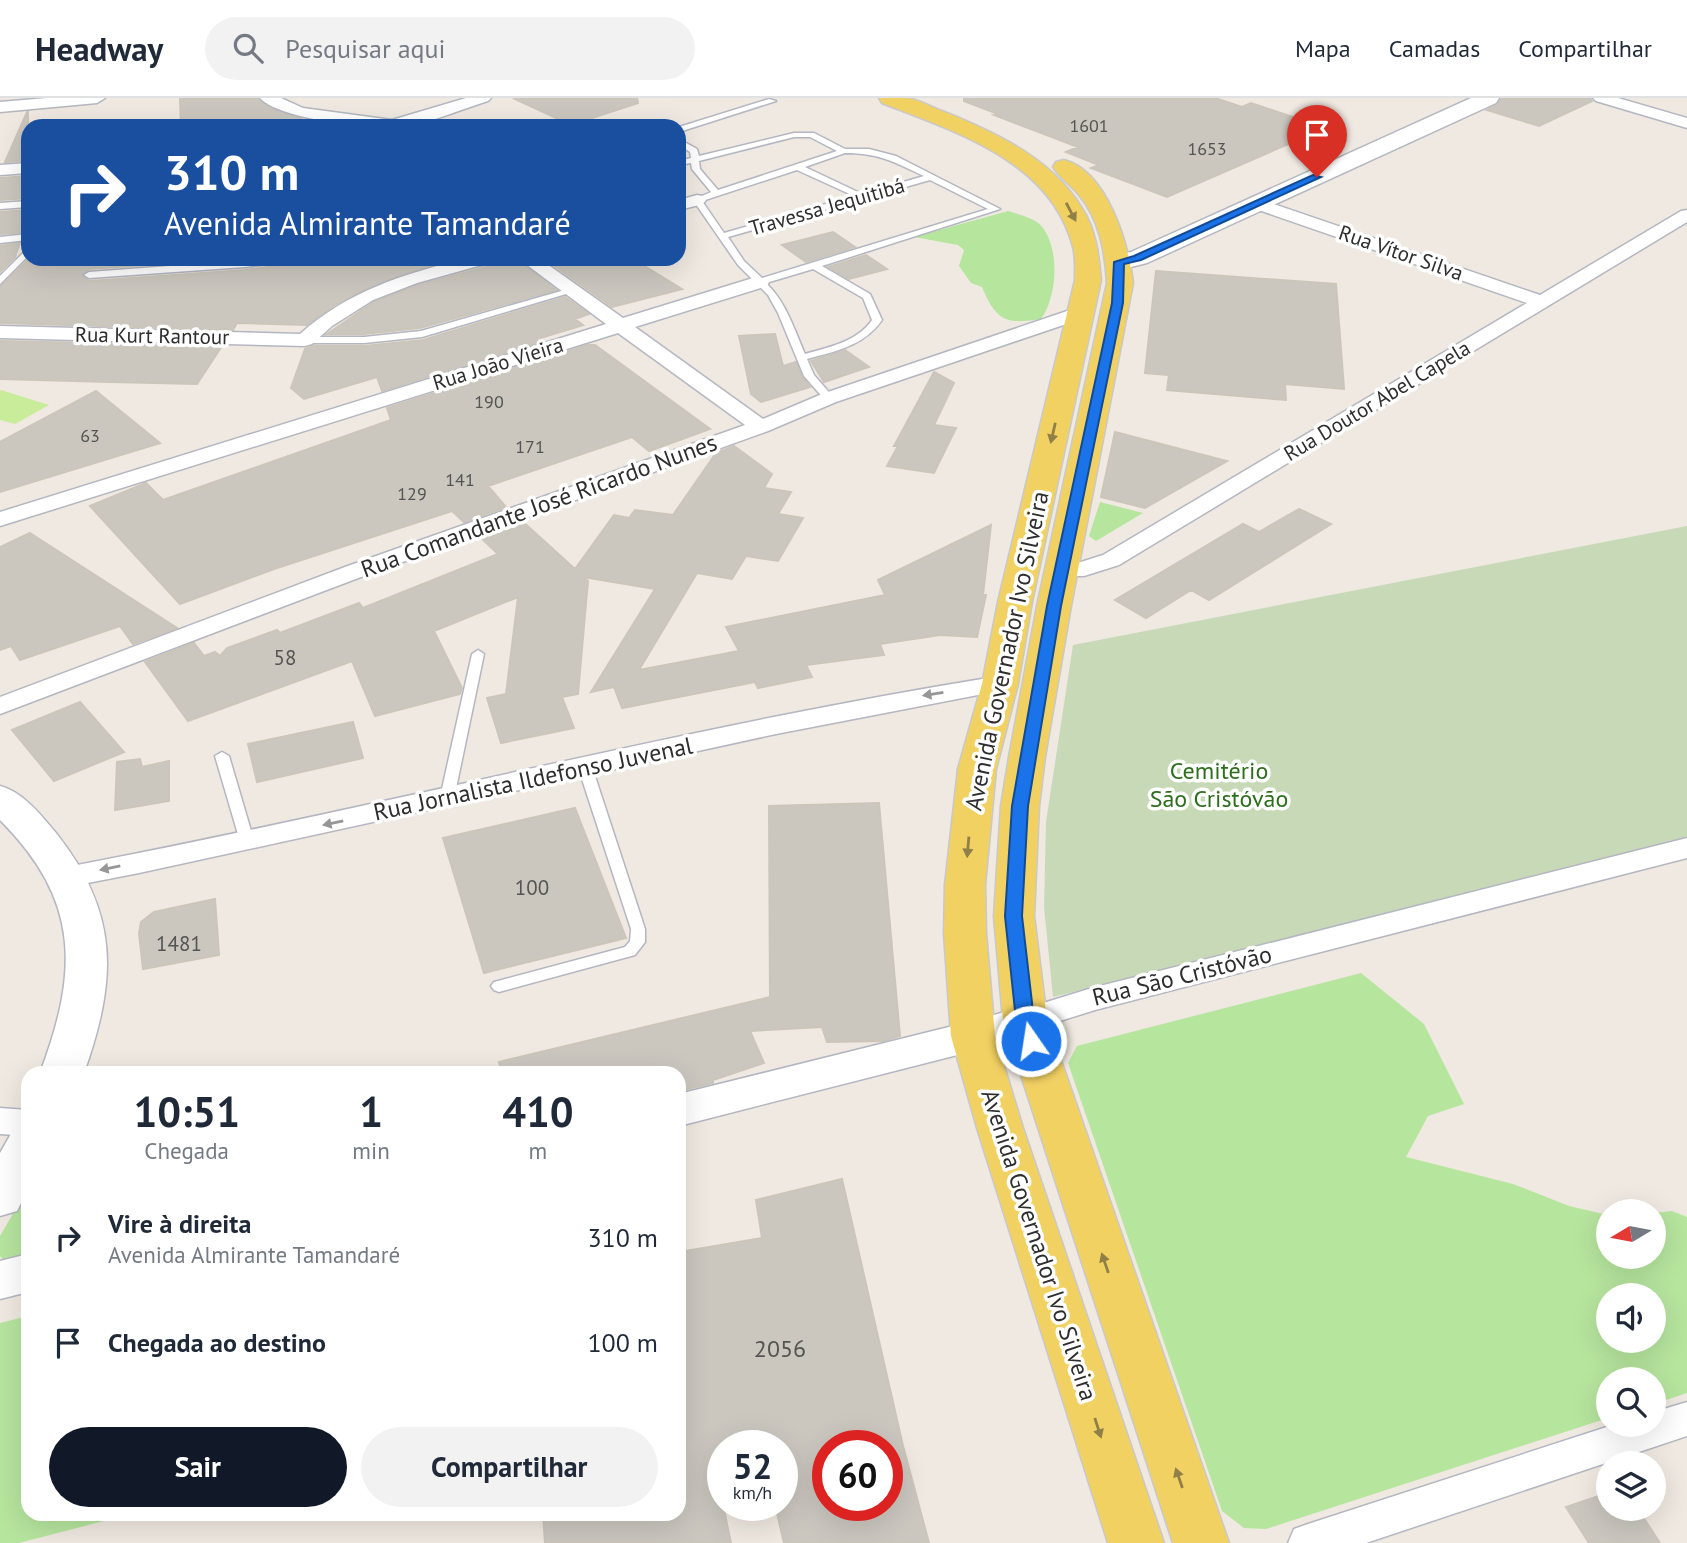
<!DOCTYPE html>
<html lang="pt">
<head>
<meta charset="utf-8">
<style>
  :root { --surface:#fff; --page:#f2f2f3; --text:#1f2937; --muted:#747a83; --line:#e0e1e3; --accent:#111827 }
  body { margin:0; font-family:"PT Sans",sans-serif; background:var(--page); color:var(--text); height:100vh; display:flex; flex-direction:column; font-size:26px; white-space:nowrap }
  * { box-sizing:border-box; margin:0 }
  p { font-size:23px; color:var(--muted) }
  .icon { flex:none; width:38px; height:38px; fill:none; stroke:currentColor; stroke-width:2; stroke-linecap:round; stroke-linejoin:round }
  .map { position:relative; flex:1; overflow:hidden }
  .side { position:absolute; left:21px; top:968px; width:665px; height:455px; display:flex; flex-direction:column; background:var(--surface); border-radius:21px; box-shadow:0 7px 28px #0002 }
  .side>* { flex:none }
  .banner { position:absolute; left:21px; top:21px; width:665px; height:147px; border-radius:21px; box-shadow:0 7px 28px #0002; background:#1a4fa0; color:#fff; overflow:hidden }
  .needle { width:46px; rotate:260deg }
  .tools { position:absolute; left:1596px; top:1101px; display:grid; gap:14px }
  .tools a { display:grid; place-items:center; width:70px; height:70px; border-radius:50%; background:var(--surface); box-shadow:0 7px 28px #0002; font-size:35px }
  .speed { position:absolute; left:707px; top:1332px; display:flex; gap:14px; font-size:35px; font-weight:700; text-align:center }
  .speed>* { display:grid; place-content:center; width:91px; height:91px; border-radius:50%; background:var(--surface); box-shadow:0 7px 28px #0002; line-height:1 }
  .speed small { font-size:18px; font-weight:400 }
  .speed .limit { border:10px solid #d22; background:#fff; color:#111 }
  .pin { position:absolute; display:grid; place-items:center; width:60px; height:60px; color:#fff; margin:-72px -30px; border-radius:50% 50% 50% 0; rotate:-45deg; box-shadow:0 0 7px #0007 }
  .pin .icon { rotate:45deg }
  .me { position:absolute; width:77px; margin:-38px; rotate:347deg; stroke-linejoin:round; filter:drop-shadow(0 0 5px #0008) }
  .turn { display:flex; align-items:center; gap:24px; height:147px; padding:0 28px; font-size:32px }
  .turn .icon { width:91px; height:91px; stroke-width:2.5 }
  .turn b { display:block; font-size:49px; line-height:60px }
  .eta { display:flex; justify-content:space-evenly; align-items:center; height:119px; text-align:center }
  .eta b { font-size:42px; font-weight:700; line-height:49px }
  .button { display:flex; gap:14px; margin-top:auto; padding:14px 28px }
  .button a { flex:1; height:80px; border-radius:42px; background:var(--accent); color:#fff; font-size:28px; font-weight:700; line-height:80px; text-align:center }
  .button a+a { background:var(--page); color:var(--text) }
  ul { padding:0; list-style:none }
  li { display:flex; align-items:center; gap:21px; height:105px; padding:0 28px }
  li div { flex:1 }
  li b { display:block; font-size:26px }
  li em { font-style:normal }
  header { display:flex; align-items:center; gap:42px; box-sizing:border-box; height:98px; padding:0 35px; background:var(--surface); border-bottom:2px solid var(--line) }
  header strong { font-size:33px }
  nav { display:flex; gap:38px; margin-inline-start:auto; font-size:24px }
  .search { width:490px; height:63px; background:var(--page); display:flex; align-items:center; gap:18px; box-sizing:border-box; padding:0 24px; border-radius:38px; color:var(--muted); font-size:26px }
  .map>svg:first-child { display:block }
</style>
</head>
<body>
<header>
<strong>Headway</strong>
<div class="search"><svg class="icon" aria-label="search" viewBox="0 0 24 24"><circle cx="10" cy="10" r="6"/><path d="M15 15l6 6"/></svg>Pesquisar aqui</div>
<nav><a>Mapa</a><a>Camadas</a><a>Compartilhar</a></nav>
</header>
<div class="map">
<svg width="1687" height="1445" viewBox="0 0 1687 1445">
  <rect width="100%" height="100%" fill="#efe9e1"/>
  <path fill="#b6e59e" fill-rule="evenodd" d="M1008,113C1020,117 1036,120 1043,130C1060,153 1057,199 1041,221C1005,227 996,222 982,189L971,185L959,168L964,152L958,147L914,139Z
    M1100,404L1143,415L1096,443L1089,438Z
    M1361,875L1424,926L1464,1006L1428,1018L1406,1059L1513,1086L1569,1108L1608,1117V1158H1654V1115L1672,1113L1687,1119V1295L1654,1306V1281H1608V1320L1266,1431L1244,1430L1222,1413L1068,965L1077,948ZM1654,1197V1242H1608V1197Z
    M28,1090V1163L4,1162L0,1158V1138Z
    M28,1218V1416H131L19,1445H0V1225Z"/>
  <path fill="#c8d9b8" d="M1687,428V741L1053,899L1044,809L1046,724L1073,547Z"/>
  <path fill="#c9ec9a" d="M0,293L1,292L49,307L15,326L0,322Z"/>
  <path fill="#cbc7bf" stroke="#cbc5ba" stroke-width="2" fill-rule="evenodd" d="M180,0H257L270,10L302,21L303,28H181Z
    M513,0H637L638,5L571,27Z
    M964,0H1215L1242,9L1251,5L1325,30L1167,99L1091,70L1099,67L1066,54L1078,49L994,17L998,16L964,3Z
    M1502,0H1590L1592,3L1539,28L1487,12L1497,7Z
    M28,14V62L5,64L27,14Z
    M28,78V100L0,102V80Z
    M28,112L25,134L0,136V114Z
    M833,134L855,149L806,164L782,147Z
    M20,145L15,159L0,174V148Z
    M866,157L887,171L849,181L828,169Z
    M29,161H227L89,171L82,178L89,183L245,172L282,167L289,161H452L376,186L336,206L307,227L237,225L233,232L0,225V189Z
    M495,161H516L556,192L420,230L364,236H327L374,204L418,187L490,168Z
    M545,161H633L682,191L612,209Z
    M1156,173L1336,186L1344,291L1285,286L1286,302L1167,292L1169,277L1145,275Z
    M565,199L589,216L575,221L583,227L537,241V245L382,293L377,279L304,301L291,290L305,251L314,248H364L423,242Z
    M775,236L783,268L796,264L802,279L810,289L761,304L751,296L739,238Z
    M0,243L222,248L197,286L111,284L0,281Z
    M588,247H595L710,331L649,353L632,339L488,388L506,409L464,424L452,413L277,470L180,506L90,408L146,385L163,402L391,322L387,310Z
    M845,252L869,269L824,284L811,263Z
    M934,274L954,285L934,327L956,330L934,375L887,368L898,348H894Z
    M96,293L160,345L0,394V344Z
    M1115,334L1161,346L1227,363L1145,410L1101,399Z
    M734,348L772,376L764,390L791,394L778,416L803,420L778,463L746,458L732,481L697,475L639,572L739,553L726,529L885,497L878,482L991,427L983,497H986L977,539L940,537L880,546L884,557L806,567L812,579L758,590L755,584L622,610L614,589L591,594L655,491L583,479L588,483L578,596L562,599L574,630L501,645L487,600L506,596L518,499L434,533L462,590L460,596L375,618L352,563L188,623L145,564L194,545L204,558L215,554L220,558L227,550L277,532L280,535L359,505L363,510L498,456L480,439L523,424L575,471L614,417L629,420L635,412L673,417L716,355Z
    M1299,411L1331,426L1209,502L1191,492L1146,520L1115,502L1243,426L1259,434Z
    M30,435L177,530L133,546L120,528L20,562L11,548L0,552V449Z
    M80,604L124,654L54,683L12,632Z
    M353,624L363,660L257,684L248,646Z
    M140,661L142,669L169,663V703L115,712L117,664Z
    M879,705L900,938L883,943L827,944L822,929L750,933L764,965L713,982V985L679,993V975H501L499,964L770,899L769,708Z
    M575,710L626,840L484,875L443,740Z
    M215,801L219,857L143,871L139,835L141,824L154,814Z
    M842,1081L903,1348L929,1445H784L775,1407H782V1348H723V1407L731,1445H545L543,1416H679V1154L762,1140L756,1102ZM828,1348H887V1407H828Z
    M1608,1395V1410H1637L1660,1445H1589L1566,1409Z"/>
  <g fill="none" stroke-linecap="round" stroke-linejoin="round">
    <g stroke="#b4b7c1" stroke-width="3">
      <path id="service" d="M769,1L776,3L679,34V29Z
        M794,35H814L845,51H869L896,58L1000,111L822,168L870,196L882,222C864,248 836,253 807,261L814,277L834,300L829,303L825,302L804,278L778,215L768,197L738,167L693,102L711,94L692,71L691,65L679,67V63L691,60L690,54L679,47V41L697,51L699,58ZM794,39H810L837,53L718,92L700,71L699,63ZM845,55C879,55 894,64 924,78L862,96L805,69ZM797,72L854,98L724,135L702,103ZM930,82L988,111L762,180L744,163L728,139ZM813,171L863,200L872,222C857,244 829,249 805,256C794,231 786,204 766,185Z
        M28,103V109L0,111V105Z
        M28,136V142L0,145V139Z
        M28,150V158L0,186V178Z
        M262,161H287L282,164L245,169L89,180L84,177L89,174Z
        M568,191L576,193L422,239L364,245H305L300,242L305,239H364L421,233Z
        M478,552L484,556L454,700L447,704L440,700L472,556Z
        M222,654L229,658L254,743L252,746H242L240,743L215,658Z
        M585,665L592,669L645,831V844L635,857L499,894L494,892L491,888L494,884L625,849L630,843L631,831L578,669Z"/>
    </g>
    <g stroke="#b4b7c1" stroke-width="3">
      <path id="minor" d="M47,0H105L97,5L0,14V4Z
        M260,0H281L303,10L392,22L466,0H491L488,3C462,11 433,24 406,28C376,32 280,22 260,0Z
        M1593,0H1618L1687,20V30L1596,3Z
        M28,65V75L0,77V67Z
        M697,97L703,98L706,102L703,106L679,112V102Z
        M1259,101L1540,197L1681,113L1687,112V124L1119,467L1084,478H1054L1050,473L1054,468L1081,464L1103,457L1527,205L1253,110L1250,106Z
        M462,161H492L489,165L417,185L373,202L332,228L312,246L305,248L0,240V228L300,236C350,192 400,178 462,161Z
        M519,161H540L623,220L753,180H767L769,184L767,188L635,229L763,321L822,296L1073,211H1087L1090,215L1087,219L836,304L768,333L361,479L0,616V599L345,469L745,327L618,235L0,428V414L606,226Z
        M1000,578L1009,581L1013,586L1009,591L776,636L139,775L67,789L57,786L53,779L57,772L67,769C379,710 686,628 1000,578Z
        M1687,740V760L1095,912L1025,934L1014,930L1009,922L1014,914L1092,890Z
        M0,1010L28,1012V1038L0,1036Z
        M1687,1304V1338L1366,1445H1288L1294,1431L1308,1426L1616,1326H1654V1314Z"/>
    </g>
    <g stroke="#b4b7c1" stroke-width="3">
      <path id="tertiary" d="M1025,908L1039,912L1045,922L1039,932L973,953L679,1028V996L973,923Z
        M28,1156V1194L0,1201V1163Z"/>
    </g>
    <g stroke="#b4b7c1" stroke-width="3">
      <path id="secondary" d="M1471,0H1499L1496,5L1147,165L1119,172L1110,169L1106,164L1110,159L1131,154Z
        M0,688C23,694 41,717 56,735C120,816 117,881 84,975H40C78,874 81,803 0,722Z
        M28,1029V1091L17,1113L0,1118V1055L12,1034Z"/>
    </g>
    <g stroke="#c9c9c9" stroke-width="3">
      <path id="primary" d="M879,0C888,0 898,0 906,0C918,1 931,9 942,13C997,35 1058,63 1087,119C1097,140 1099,160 1101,182L1032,504L1018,586L996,671L985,787L986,835L995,938L1023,1030L1164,1445H1108L977,1030L951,938L944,835L945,787L958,671L982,586L998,504L1075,182C1075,171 1076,160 1073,149C1051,63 956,34 882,5Z
        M1064,62C1107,73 1129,147 1133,185L1071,508L1045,659L1039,708L1034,818L1047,922L1229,1445H1173L1003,922L994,818L1001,708L1009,659L1037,508L1107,185C1105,154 1100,122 1079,97C1071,87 1060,80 1053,69L1056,64Z"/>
    </g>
    <use href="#service" fill="#fff" fill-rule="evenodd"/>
    <use href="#minor" fill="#fff" fill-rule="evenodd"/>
    <use href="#tertiary" fill="#fff" fill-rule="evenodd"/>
    <use href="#secondary" fill="#fff" fill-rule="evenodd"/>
    <use href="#primary" fill="#f2d163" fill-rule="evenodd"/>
  </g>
  <defs><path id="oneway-solid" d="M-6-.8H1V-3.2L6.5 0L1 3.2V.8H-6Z" transform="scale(1.75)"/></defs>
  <g fill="#908048">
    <use href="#oneway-solid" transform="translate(1071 114) rotate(62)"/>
    <use href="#oneway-solid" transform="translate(1053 335) rotate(103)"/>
    <use href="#oneway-solid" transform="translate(968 749) rotate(95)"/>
    <use href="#oneway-solid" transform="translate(1105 1165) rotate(-109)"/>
    <use href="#oneway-solid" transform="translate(1098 1330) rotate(72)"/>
    <use href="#oneway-solid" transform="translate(1179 1380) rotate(-109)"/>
  </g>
  <g fill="#969696">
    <use href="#oneway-solid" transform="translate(933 596) rotate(171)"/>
    <use href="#oneway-solid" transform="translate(333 725) rotate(168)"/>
    <use href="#oneway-solid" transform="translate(110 770) rotate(169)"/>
  </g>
  <path fill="#1a73e8" stroke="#114b97" stroke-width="2" d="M1313,77L1321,79L1141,162L1124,166L1123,205L1061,508L1028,708L1022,818L1034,922L1041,943L1038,948H1025L1016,922L1005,818L1012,708L1047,508L1112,205L1114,164L1134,158Z"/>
  <g text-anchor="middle" stroke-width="7" stroke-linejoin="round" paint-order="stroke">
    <g font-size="18" fill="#555452">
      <text x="1089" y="34">1601</text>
      <text x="1207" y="57">1653</text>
      <text x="489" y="310">190</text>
      <text x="90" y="344">63</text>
      <text x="530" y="355">171</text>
      <text x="460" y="388">141</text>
      <text x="412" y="402">129</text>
    </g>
    <g font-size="21" fill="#2e2e2e" stroke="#fff">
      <text transform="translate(827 109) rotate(-16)" y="7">Travessa Jequitibá</text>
      <text transform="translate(1401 155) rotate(19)" y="7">Rua Vítor Silva</text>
      <text transform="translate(152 238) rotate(1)" y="7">Rua Kurt Rantour</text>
      <text transform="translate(498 266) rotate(-17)" y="7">Rua João Vieira</text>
      <text transform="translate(1377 303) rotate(-31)" y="7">Rua Doutor Abel Capela</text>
    </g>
    <g font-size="21" fill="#555452">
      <text x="285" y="567">58</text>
      <text x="532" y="797">100</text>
      <text x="179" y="853">1481</text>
    </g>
    <g font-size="24" fill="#2e2e2e" stroke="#fff">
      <text transform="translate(539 408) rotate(-20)" y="8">Rua Comandante José Ricardo Nunes</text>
      <text transform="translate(1007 553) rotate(-78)" y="8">Avenida Governador Ivo Silveira</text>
      <text transform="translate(533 681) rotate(-12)" y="8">Rua Jornalista Ildefonso Juvenal</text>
      <text transform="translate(1182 878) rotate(-14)" y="8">Rua São Cristóvão</text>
      <text transform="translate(1039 1147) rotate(72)" y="8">Avenida Governador Ivo Silveira</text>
    </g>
    <g font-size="24" fill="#2c6e1b" stroke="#fff">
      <text x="1219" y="681">Cemitério<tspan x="1219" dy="28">São Cristóvão</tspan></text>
    </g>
    <g font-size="24" fill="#555452">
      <text x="780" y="1259">2056</text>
    </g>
  </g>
</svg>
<div class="tools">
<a><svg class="needle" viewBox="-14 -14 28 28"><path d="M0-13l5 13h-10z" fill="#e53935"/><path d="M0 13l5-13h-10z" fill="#747a83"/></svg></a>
<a><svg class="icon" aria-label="sound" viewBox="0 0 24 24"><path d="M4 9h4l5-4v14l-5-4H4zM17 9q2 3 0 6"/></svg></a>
<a><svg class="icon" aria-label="search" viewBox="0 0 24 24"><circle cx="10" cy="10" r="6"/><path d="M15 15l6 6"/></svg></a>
<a><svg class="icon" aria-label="layers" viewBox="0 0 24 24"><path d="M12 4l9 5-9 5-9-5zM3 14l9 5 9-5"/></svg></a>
</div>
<div class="speed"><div>52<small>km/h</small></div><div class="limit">60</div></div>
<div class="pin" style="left:1317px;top:79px;background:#d93025"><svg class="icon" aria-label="arrive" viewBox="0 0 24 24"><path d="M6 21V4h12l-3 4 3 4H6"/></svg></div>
<svg class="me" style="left:1031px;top:943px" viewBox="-20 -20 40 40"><circle r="17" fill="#1a73e8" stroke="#fff" stroke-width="3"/><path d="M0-11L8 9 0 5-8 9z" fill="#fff"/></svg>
<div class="banner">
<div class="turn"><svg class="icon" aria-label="right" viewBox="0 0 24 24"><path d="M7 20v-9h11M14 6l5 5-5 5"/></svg><div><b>310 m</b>Avenida Almirante Tamandaré</div></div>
</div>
<section class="side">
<div class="eta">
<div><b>10:51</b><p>Chegada</p></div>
<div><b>1</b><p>min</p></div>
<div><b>410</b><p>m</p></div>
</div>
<ul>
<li><svg class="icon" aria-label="right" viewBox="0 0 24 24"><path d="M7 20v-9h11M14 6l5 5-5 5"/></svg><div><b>Vire à direita</b><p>Avenida Almirante Tamandaré</p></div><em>310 m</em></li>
<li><svg class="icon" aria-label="arrive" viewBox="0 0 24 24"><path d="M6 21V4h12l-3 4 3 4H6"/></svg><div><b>Chegada ao destino</b></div><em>100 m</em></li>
</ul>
<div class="button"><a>Sair</a><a>Compartilhar</a></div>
</section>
</div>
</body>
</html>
